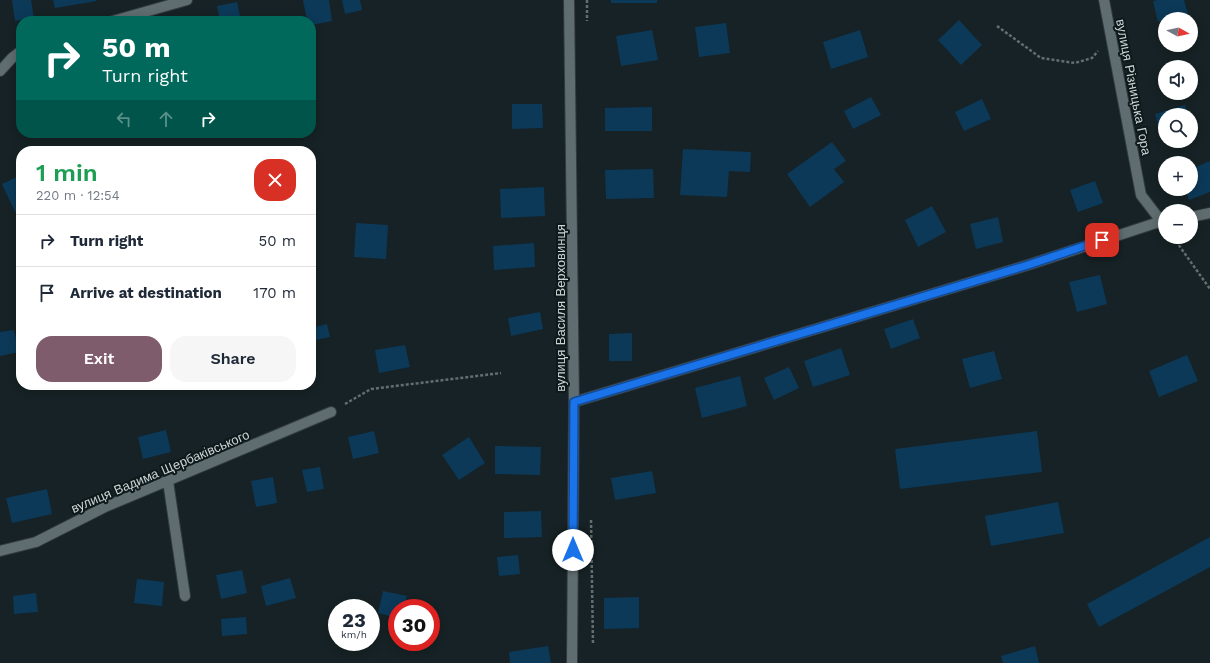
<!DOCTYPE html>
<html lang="en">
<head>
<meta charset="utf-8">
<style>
  :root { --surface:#fff; --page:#f6f6f7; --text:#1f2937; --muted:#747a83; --line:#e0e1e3; --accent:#7e5c6c }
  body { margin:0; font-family:"Work Sans",sans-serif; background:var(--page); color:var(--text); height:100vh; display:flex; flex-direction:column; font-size:15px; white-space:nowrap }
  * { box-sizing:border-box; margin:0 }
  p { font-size:13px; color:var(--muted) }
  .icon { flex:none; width:22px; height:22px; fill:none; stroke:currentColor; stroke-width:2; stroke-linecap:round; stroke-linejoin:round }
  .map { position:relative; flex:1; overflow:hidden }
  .panel { position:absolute; left:16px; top:146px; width:300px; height:244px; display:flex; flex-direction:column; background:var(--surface); border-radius:16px; box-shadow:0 2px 10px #0003 }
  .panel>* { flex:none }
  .banner { position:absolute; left:16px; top:16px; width:300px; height:122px; border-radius:16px; box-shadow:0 2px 10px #0003; background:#00695c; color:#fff; overflow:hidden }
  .needle { width:26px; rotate:98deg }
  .fabs { position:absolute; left:1158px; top:12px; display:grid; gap:8px }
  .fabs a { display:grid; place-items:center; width:40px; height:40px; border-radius:50%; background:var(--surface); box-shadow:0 2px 10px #0003; font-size:20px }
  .speed { position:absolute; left:328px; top:599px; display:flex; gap:8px; font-size:20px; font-weight:700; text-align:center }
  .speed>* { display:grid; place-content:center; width:52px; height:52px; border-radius:50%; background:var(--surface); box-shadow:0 2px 10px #0003; line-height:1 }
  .speed small { font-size:10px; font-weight:400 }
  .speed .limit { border:6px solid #d22; background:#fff; color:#111 }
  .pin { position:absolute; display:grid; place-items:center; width:34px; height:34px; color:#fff; margin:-17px; border-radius:8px; box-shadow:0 2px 6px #0006 }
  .me { position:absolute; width:44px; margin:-22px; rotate:0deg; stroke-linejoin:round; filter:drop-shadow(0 0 3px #0008) }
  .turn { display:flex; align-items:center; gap:14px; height:84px; padding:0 20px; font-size:18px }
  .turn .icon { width:52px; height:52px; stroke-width:2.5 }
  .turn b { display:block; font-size:28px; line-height:34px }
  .lanes { display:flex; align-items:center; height:38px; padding:0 20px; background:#0003; justify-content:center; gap:20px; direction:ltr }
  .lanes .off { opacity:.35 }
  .round { display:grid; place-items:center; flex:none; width:42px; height:42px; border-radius:16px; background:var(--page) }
  .headline { display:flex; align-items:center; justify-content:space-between; height:68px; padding:0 20px }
  h1 { font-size:24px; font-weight:600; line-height:30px; color:#1e9e55 }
  .cta { display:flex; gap:8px; margin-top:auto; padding:8px 20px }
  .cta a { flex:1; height:46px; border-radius:16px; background:var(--accent); color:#fff; font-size:16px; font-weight:600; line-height:46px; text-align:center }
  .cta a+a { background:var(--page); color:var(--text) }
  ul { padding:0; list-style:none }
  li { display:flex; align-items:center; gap:12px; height:52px; padding:0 20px; border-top:1px solid var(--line) }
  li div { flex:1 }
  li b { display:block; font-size:15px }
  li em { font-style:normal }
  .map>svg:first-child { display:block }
</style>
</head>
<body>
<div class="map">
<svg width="1210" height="663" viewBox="0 0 1210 663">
  <rect width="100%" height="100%" fill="#162225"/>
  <path fill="#0c3958" d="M12,0H31L34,18L15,21Z
    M53,0H96L97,1L55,8Z
    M303,0H329L332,21L311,25V21H307Z
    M342,0H360L362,10L345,14Z
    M611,0H657V3H611Z
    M1158,0H1184L1188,14L1158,22L1153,1Z
    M237,2L241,21H220L217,6Z
    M959,20L982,45L961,65L938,40Z
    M726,23L730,53L699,57L695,27Z
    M652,30L658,60L621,66L616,36Z
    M860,30L868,57L831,69L823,42Z
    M871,97L881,115L853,129L844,111Z
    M982,99L991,119L964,131L955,112Z
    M512,104H542L543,128L512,129Z
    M1185,105L1188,115H1165V133L1161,135L1155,114Z
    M652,107V131H605V108Z
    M832,142L846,161L834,169L844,182L810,207L787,174Z
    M683,149L751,152L750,172L729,171L727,197L680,195Z
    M1210,161V192L1189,200L1185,189H1191V169Z
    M653,169L654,198L606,199L605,170Z
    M17,177L21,187V209L15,212L2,184Z
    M1095,181L1103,203L1078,212L1070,190Z
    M544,187L545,216L501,218L500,189Z
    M932,206L946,232L918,247L905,220Z
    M998,217L1003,242L976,249L970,224Z
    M356,223L388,225L386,259L354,257Z
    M534,243L535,267L494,270L493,246Z
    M1100,275L1107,304L1077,312L1069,282Z
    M540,312L543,329L511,336L508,318Z
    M913,319L920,338L891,349L884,329Z
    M327,324L330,337L311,341V328Z
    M14,330L19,352L0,356V332Z
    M632,333V361H609V334Z
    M405,345L410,367L379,373L375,350Z
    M841,348L850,375L813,387L804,361Z
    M994,351L1002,379L970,388L962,359Z
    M1187,355L1198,381L1159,397L1149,371Z
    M789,367L799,388L774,400L764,378Z
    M740,376L747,406L702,418L695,388Z
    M166,430L171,452L143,459L138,437Z
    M374,431L379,453L353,459L348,437Z
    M1037,431L1042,472L900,489L895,449Z
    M469,437L485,463L459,480L442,455Z
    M495,446L541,447L540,475L495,474Z
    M320,467L324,489L307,492L302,470Z
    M652,471L656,493L615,500L611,478Z
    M273,477L277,503L256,507L251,481Z
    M47,489L52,514L12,523L6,498Z
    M1058,502L1064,533L991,546L985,516Z
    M541,511L542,537L504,538V512Z
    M1210,537V567L1099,627L1087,604Z
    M518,555L520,574L499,576L497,557Z
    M242,570L247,593L221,599L216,575Z
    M290,578L296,598L266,606L261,586Z
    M137,579L164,582L162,606L134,603Z
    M383,591L407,596L404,608H397V618L378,613Z
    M36,593L38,612L14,614L13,596Z
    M639,597V628L604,629V598Z
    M246,617L247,634L222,636L221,619Z
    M548,646L551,663H510L509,652Z
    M1035,646L1039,663H1003L1001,656Z"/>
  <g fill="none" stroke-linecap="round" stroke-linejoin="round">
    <g stroke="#333b3e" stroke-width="12">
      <path id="minor" d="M569,0L574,402L572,663
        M1104,0L1141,195L1161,221
        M113,21L187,0
        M0,71L12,58L21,51
        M1191,217L1210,213
        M574,402L1028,265L1165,220
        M168,481L185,596
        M0,551L36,542L105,507L331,412"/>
    </g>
    <path stroke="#646e71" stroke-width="2.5" stroke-dasharray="3 2" stroke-linecap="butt" d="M587,0V21
      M997,26L1041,58L1075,63L1092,58L1098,51
      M1173,237L1210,289
      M345,404L371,389L501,373
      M591,520L593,645"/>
    <use href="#minor" stroke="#5f6d70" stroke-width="10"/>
  </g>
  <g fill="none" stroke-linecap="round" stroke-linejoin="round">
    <g stroke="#114b97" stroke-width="10">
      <path id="route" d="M573,550L574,402L1028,265L1102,240"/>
    </g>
    <use href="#route" stroke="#1a73e8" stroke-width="7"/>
  </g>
  <g text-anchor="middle" stroke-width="4" stroke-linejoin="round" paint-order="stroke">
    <g font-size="13" fill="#cdd4d6" stroke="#0d191b">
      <text transform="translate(1134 87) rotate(79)" y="5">вулиця Різницька Гора</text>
      <text transform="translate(560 308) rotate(-90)" y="5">вулиця Василя Верховинця</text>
      <text transform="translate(160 471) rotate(-23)" y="5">вулиця Вадима Щербаківського</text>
    </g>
  </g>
</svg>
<div class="fabs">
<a><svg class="needle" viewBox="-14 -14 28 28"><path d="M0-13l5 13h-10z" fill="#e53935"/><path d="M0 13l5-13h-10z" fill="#747a83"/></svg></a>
<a><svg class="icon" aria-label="sound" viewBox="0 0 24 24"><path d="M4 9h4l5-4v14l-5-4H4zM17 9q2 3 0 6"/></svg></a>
<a><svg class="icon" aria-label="search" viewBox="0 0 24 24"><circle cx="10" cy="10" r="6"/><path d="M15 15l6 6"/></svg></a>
<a>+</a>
<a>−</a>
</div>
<div class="speed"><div>23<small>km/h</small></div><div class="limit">30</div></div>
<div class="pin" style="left:1102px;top:240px;background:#d93025"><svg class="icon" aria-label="arrive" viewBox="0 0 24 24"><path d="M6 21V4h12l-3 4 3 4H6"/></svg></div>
<svg class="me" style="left:573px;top:550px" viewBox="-20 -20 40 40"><circle r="19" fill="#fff"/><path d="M0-13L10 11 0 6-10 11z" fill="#1a73e8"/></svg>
<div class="banner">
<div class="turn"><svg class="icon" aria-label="right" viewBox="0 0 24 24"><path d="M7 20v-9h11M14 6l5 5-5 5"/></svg><div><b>50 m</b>Turn right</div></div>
<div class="lanes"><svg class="icon off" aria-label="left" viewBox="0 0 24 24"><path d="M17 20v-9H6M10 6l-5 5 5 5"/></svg><svg class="icon off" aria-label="ahead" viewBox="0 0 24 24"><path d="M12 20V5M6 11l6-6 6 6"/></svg><svg class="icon" aria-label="right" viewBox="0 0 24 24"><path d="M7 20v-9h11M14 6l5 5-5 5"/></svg></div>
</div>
<section class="panel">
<div class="headline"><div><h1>1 min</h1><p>220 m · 12:54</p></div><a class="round" style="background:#d93025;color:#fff"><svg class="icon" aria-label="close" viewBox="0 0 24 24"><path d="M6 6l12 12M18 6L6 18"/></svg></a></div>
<ul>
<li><svg class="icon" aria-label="right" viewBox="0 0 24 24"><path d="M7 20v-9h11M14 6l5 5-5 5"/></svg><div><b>Turn right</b></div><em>50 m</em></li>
<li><svg class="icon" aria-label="arrive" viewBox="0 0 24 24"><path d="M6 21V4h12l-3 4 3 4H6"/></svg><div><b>Arrive at destination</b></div><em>170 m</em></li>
</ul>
<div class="cta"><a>Exit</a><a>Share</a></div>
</section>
</div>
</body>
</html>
